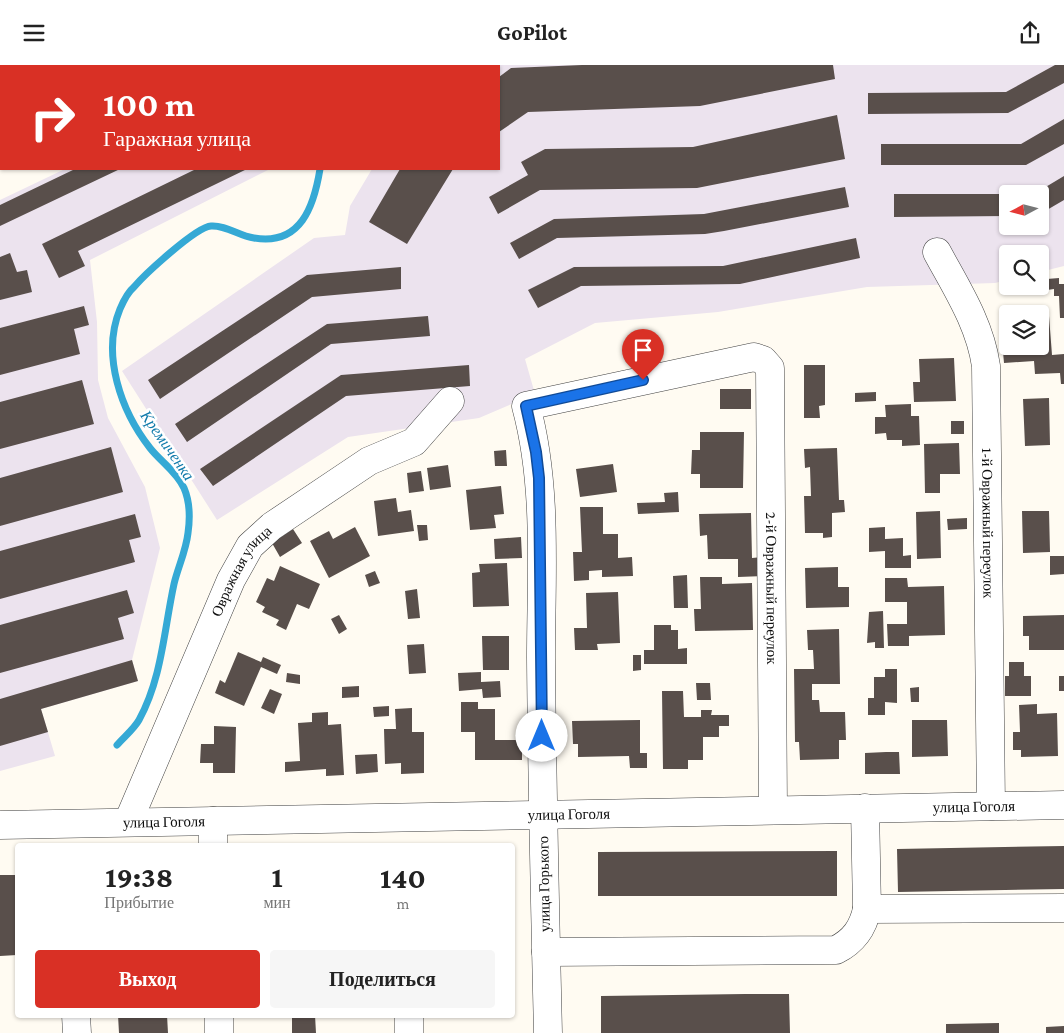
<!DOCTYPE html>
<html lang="ru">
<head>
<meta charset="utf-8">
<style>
  :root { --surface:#fff; --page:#f6f6f6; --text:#222; --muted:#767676; --accent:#d93025 }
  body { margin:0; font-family:"Crimson Pro",serif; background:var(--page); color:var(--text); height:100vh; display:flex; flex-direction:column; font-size:19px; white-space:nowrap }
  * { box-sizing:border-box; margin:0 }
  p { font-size:16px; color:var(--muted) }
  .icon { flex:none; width:28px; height:28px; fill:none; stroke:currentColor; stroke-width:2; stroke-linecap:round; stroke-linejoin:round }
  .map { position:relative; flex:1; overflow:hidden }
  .sheet { position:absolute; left:15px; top:778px; width:500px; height:175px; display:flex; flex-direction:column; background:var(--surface); border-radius:5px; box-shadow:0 1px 4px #0004 }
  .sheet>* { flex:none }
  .banner { position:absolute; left:0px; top:0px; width:500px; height:105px; box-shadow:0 1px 4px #0004; background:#d93025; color:#fff; overflow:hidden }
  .needle { width:32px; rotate:263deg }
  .tools { position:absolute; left:999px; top:120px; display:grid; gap:10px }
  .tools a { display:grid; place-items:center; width:50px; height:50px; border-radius:5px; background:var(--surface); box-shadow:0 1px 4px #0004; font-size:25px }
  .pin { position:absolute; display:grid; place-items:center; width:42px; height:42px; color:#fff; margin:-51px -21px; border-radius:50% 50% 50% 0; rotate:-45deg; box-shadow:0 0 5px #0007 }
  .pin .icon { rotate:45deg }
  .me { position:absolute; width:55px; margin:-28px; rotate:0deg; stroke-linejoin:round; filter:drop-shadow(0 0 4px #0008) }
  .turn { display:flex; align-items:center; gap:18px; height:105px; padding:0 20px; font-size:22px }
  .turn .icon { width:65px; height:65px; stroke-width:2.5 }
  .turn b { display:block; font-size:35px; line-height:42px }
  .eta { display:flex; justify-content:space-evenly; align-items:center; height:85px; text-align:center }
  .eta b { font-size:30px; font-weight:700; line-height:35px }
  .button { display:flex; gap:10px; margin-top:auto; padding:10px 20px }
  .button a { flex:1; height:58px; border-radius:5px; background:var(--accent); color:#fff; font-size:20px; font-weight:700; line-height:58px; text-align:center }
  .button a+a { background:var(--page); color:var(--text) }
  header { display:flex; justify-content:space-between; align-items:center; height:65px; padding:0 20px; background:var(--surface); font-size:22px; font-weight:700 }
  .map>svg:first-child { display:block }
</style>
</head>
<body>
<header><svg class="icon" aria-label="menu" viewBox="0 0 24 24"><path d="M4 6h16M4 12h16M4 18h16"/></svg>GoPilot<svg class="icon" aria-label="share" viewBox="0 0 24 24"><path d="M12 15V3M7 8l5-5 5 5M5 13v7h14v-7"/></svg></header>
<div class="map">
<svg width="1064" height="968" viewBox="0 0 1064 968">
  <rect width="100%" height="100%" fill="#fffbf2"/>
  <path fill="#ece3ee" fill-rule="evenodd" d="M475,0H1064V201L1040,207V189H1008L1007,215L995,218L867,222L718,247L595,258L525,294L535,329L479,353L348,372L217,455L122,306L314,173L345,170L350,141L372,104H499V1H473ZM1008,129H1040V161H1008Z
    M65,104H270L90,195L97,257L98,315L108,353L145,422L160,483L132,595L138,616L41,644L55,691L0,706V135Z"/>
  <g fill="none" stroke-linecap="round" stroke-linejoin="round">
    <path stroke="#35a9d5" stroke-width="7" d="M408,1L410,0
      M117,680C124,672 134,664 139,655C162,613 164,565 174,519C178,502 186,486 188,468C190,454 190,437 184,423C177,407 160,396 150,383C121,346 101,290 120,244C123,237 128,227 134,222C145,209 196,162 211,161C226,160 239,171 254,173C301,181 314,141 320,104"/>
  </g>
  <path fill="#594f4b" d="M582,0H833L835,14L700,41L528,47L499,67V12L511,3Z
    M1055,0H1064V18L1008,48L868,49V28L1006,27Z
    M837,50L845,94L697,123L540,125L498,149L489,132L528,110L521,97L545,84L693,82Z
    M1064,54V79L1026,100H881V79H1021Z
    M75,104H120L0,161V140Z
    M196,104H247L78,186L85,201L59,213L42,179Z
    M400,104H453L407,179L369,157Z
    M1064,111V135L1040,149V129H1034Z
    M845,122L849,142L724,166L705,169L557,173L519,194L510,178L554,154L704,149Z
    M894,129H1008V151L894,152Z
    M856,173L860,193L740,219L581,221L538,243L528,225L574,202L723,201Z
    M10,188L17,207L27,205L32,227L0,235V192Z
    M401,202V224L312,232L160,334L148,315L307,210Z
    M1059,213V219H1064V253H1060L1059,231H1054V224L1047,225V214Z
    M84,241L89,260L74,264L80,289L0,310V263Z
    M1029,242V249H1006V244Z
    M428,251L430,271L331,279L187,377L175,359L327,259Z
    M1040,251H1049L1052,290L1064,289V319H1061L1060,308L1035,309L1034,296L1004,298L1000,253L1008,252V281H1040Z
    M954,293L956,336L914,337L913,317H920L919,294Z
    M469,300L470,321L346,331L213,421L200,404L341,310Z
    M804,300H825V340L819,341L820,353H804Z
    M82,315L94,359L0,384V337Z
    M720,324H751V344H720Z
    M876,327V336L855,337V328Z
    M1049,333L1050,380L1025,381L1023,334Z
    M911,339V351H919L920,380L902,381V375H887L886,368L875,369V352H886L885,340Z
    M951,356H964V369H951Z
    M700,367H744L743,423H700V409H691L692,385H700Z
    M959,378L960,409H940V428H925L924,379Z
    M111,382L123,427L0,461V413Z
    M837,383L839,435H844L845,447L832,448V472L823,473V468H805L804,431H811L810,402L805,403L804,384Z
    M506,385L507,401H495L494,386Z
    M613,399L617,427L580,432L576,404Z
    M448,400L451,422L430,425L427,403Z
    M421,406L424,426L409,428L407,408Z
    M501,421L504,449L494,450L496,463L470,465L466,425Z
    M678,427L679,447L638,449L637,438L665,437L664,428Z
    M396,433L398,447L411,445L414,466L378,471L374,436Z
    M580,442H603V469H618V493L632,492L633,511L602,512V505L589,506V515L574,516L573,487H582Z
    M940,446L941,493L917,494L916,447Z
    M1022,446H1049L1050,487L1023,488Z
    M751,448L752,493L763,492L764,511L738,512V494H708L707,470L700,471L699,449Z
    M135,449L141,472L129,475L135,497L0,534V486Z
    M967,453V464L948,465L947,454Z
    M417,460H427L428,475L419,476Z
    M355,462L370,491L329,513L310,476L329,466L333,474Z
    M885,462V474L903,473V491L911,490V503H885V486L869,487V463Z
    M293,464L302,478L280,492L272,478Z
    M521,472L522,493L495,494L494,474Z
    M1050,491H1064V509L1050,510Z
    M507,498L509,541L473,542L472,508L480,507L479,499Z
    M280,501L320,519L309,544L297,539L286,565L276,560L279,555L262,547L265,542L256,537L267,513L274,516Z
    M838,502V522H849V542L806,543L805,503Z
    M375,506L380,518L369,522L365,510Z
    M687,510L688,543H674L673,511Z
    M700,512H722V519L752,518L753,565L695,566L694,544H701Z
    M885,513H907L908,522L944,521L945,570L909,571V581H888L887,559H907V537H885Z
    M417,524L420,553L408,554L405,526Z
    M127,525L134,548L118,553L124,574L0,608V560Z
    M618,527L620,578L597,579L598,585H575L574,563H587L586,528Z
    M883,546L884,583H875V577L867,578L869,547Z
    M339,550L347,564L339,569L331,554Z
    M1064,550V585H1029V571H1023V551Z
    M654,560H671V565H678V584L687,583V599H644V585H654Z
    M839,564L840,619H812V635H819L820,647H845L846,675H839V694L800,695L799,677H795L794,604H814L813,585H808L807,565Z
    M482,571H509V605H483Z
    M424,579L426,608L409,609L407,580Z
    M238,587L261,597L263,592L281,600L277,609L261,602L244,641L215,628L220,615L225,618Z
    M633,590H641V605L633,606Z
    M132,595L138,616L41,644L48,667L0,681V634Z
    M1009,597H1024V611H1031V631H1005V611H1009Z
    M885,604H897V638L885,637V650H868V633H874V612H885Z
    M481,607V617L500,616L501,632L483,633L482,624L459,626L458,608Z
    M287,608L300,610V619L286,617Z
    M1059,611H1064V626H1059Z
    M696,618H710L711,635H697Z
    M359,621V632L342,633V622Z
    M919,622V637H911L910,623Z
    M270,624L282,629L274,649L261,643Z
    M662,626H683L684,652H701V645H712L711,650H729V661H719V672H703V695H688V704H663Z
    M461,637H478V644H495V675H522V695H475V667H461Z
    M1037,639V649L1057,648L1058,691L1021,692V685H1013V667H1020L1019,640Z
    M389,641V651L374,652L373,642Z
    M412,643V667H424V708L401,709V698L385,699L384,664H396L395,644Z
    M328,647V660L341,659L344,710L326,711V704L285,707V697L300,696L298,658L312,657V648Z
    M640,655V688H647V703H630L629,691L578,692V679H573L572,656Z
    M912,655H947L948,691L912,692Z
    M214,661L236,662L235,708H213V698H200L201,679H214Z
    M886,687H899L900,709H865V688Z
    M377,689L378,707L356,709L355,690Z
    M1064,781V824L898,827L897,784Z
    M837,786V831H598V787Z
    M0,810H16L17,890L0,891Z
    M745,929H789L790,968H601V931Z
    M118,950H167L168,968H119Z
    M292,950H315L316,968H292Z
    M999,958V968H946V959Z
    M1064,961V968H1046V962Z"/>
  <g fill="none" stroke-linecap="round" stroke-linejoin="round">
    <g stroke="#424242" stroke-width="29">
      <g id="minor">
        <path id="s1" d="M937,187C957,224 980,259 986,301L991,741"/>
        <path d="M865,743L867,844L1064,843"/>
        <path d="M213,756V780"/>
        <path id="s2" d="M128,757L231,515L250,481L272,461L369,396L414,377L450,336"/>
        <path id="s3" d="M0,760L1064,740"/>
        <path d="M546,887L836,885C854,876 863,863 867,844"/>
        <path d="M76,950L77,968"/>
        <path d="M219,950V968"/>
        <path d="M409,950V968"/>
        <path id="s4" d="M548,968C545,843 542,718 541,593C541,510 548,422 526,341L754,292L763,295L770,303L773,744"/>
      </g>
    </g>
    <use href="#minor" stroke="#fff" stroke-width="28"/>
    <path stroke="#c91e3b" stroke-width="4" d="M127,1L130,0
      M180,1L182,0
      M0,65L1,64
      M0,91H1"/>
  </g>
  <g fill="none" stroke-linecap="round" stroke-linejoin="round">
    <g stroke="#114b97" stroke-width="12">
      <path id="route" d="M542,671L539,413L536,387L526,341L643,315"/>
    </g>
    <use href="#route" stroke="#1a73e8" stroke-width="9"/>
  </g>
  <g text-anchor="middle" stroke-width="5" stroke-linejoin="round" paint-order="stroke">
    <g font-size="15" fill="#0f0f0f" stroke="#fff">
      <text dy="5" stroke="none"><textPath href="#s1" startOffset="282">1-й Овражный переулок</textPath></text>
      <text dy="5" stroke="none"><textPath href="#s2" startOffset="276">Овражная улица</textPath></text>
      <text dy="5" stroke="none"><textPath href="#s4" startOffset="1102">2-й Овражный переулок</textPath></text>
      <text dy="5" stroke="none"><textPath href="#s3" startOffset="974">улица Гоголя</textPath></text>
      <text dy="5" stroke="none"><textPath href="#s3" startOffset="569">улица Гоголя</textPath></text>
      <text dy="5" stroke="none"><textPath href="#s3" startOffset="164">улица Гоголя</textPath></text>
      <text transform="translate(544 819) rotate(-91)" y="5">улица Горького</text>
    </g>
    <g font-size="16" font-style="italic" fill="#107aaa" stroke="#fff">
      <text transform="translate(168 380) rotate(55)" y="6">Кремиченка</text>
    </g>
  </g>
</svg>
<div class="tools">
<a><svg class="needle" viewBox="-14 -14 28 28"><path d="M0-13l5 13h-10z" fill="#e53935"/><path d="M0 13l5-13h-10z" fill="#767676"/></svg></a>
<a><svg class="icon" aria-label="search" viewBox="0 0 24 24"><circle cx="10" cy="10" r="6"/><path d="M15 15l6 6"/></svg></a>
<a><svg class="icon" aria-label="layers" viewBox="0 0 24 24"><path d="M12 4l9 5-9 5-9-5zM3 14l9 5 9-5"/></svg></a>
</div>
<div class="pin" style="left:643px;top:315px;background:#d93025"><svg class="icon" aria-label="arrive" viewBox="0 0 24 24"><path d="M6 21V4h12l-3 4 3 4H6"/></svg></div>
<svg class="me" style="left:542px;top:671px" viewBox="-20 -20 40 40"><circle r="19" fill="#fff"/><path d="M0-13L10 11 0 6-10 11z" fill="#1a73e8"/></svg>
<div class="banner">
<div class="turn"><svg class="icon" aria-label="right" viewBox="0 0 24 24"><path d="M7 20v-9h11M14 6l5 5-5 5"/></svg><div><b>100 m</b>Гаражная улица</div></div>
</div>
<section class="sheet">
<div class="eta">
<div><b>19:38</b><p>Прибытие</p></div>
<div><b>1</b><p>мин</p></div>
<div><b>140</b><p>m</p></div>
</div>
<div class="button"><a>Выход</a><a>Поделиться</a></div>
</section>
</div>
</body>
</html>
